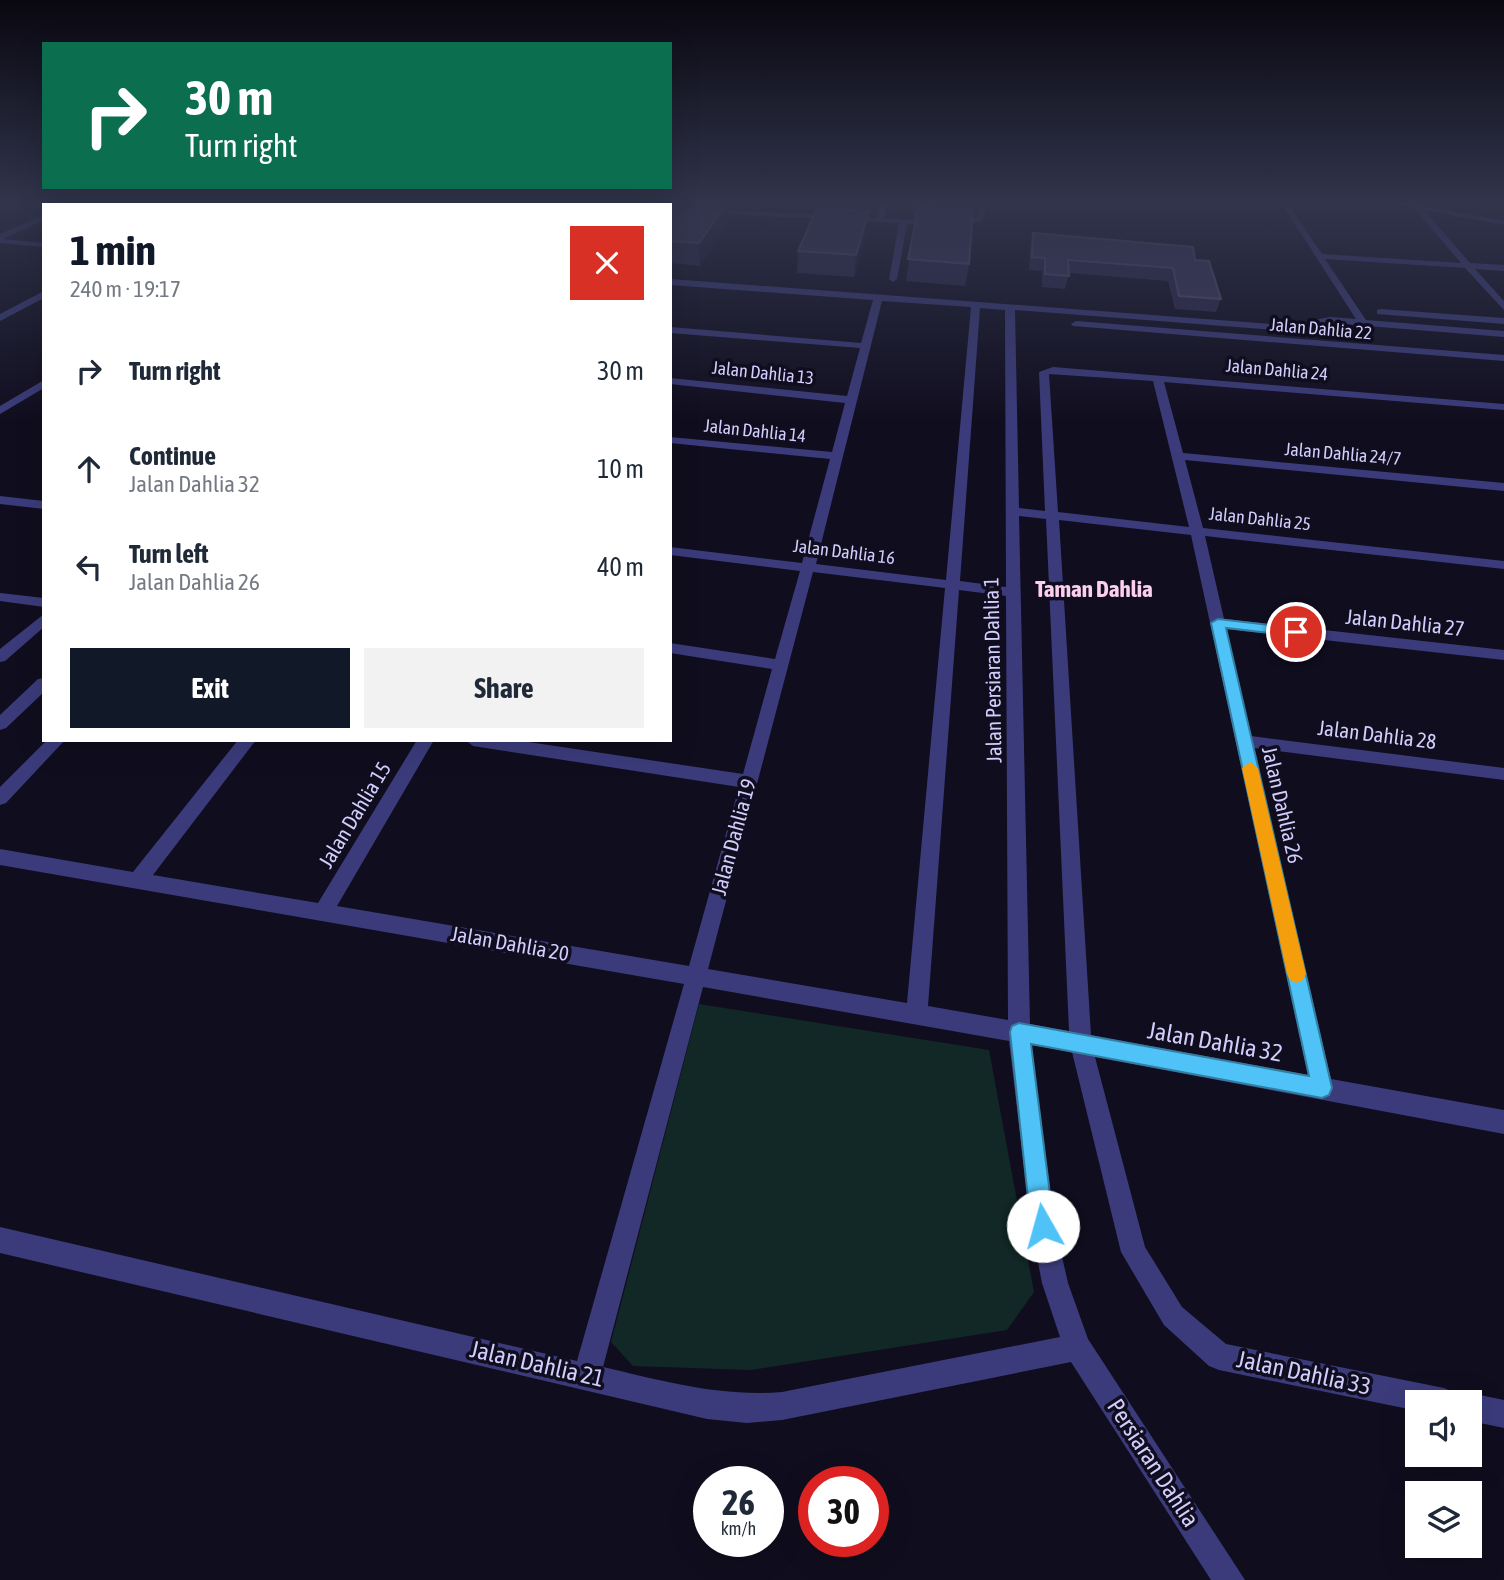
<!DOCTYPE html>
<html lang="en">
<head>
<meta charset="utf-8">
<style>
  :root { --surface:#fff; --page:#f2f2f3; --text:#1f2937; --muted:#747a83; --accent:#111827 }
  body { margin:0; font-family:"Asap Condensed",sans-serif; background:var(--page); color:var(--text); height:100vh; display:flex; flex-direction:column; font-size:26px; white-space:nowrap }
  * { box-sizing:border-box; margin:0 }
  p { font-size:23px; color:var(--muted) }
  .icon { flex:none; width:38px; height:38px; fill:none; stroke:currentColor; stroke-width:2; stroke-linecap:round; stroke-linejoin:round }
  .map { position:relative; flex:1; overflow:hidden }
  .side { position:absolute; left:42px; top:203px; width:630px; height:539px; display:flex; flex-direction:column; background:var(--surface); border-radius:0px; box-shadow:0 7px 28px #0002 }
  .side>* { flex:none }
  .top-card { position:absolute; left:42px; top:42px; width:630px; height:147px; border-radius:0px; box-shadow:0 7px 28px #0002; background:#0b6e4f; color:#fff; overflow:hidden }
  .controls { position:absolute; left:1405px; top:1390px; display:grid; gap:14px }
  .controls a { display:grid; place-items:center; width:77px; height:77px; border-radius:0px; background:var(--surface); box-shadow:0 7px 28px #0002; font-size:35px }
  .speed { position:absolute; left:693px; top:1466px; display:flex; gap:14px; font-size:35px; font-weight:700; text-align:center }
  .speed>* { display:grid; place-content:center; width:91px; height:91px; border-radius:50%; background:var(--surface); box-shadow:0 7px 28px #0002; line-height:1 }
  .speed small { font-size:18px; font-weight:400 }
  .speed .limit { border:10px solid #d22; background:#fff; color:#111 }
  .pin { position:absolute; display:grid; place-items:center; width:60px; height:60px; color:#fff; margin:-30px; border:4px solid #fff; border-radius:50%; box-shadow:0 2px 7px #0007 }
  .me { position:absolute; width:77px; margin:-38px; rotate:353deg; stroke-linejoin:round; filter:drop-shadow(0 0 5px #0008) }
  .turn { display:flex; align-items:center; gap:24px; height:147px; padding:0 28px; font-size:32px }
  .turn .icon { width:91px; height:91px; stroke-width:2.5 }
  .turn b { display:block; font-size:49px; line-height:60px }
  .round { display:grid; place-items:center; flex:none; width:74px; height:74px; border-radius:0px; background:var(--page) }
  .headline { display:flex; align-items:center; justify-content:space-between; height:119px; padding:0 28px }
  h1 { font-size:42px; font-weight:700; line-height:52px; color:var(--accent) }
  .cta { display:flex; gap:14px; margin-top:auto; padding:14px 28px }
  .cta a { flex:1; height:80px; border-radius:0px; background:var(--accent); color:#fff; font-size:28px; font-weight:700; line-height:80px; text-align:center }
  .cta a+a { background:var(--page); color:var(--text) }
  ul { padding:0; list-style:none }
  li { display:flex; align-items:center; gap:21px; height:98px; padding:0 28px }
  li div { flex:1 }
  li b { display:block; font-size:26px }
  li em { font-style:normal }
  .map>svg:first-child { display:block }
</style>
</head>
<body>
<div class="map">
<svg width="1504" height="1580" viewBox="0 0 1504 1580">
  <rect width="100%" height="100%" fill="#100d1e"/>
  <path fill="#112826" d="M699,1004L989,1050L1034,1292L1007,1330L751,1370L633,1366L611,1342Z"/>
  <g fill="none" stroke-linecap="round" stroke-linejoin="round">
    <path fill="#0e2441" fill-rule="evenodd" d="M1440,201H1446L1504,211V213Z"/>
    <path fill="#3b3b7b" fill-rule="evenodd" d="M75,201H84L78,205H67Z
      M94,201H104L97,205H86Z
      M548,201L611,205H573Z
      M880,201H888L884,218L954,222L976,217L981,201H988L982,221L954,226L907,224L897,279L893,282L889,279L899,223L670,211V207L877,218Z
      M1280,201H1286L1322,254L1461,263L1414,208L1385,201H1398L1504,221V225L1424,210L1470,263L1504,265V271L1475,269L1504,301V310L1465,268L1325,259L1366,320L1504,331V337L1330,323L1287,331L1015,310L1019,508L1045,511L1039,372L1053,367L1504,404V410L1164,382L1183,453L1504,483V491L1185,460L1203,528L1504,561V569L1205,536L1224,619L1504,650V660L1226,629L1251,736L1504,768V780L1254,748L1331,1079L1504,1110V1134L1095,1057L1145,1247L1182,1307L1226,1344L1444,1388L1454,1392L1458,1402H1418V1411L1219,1370L1209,1366L1164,1325L1121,1252L1072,1052L1031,1045L1055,1226L1068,1283L1088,1339L1245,1580H1211L1071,1362L782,1420L747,1423L707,1419L0,1253V1227L577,1361L684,984L0,865V849L133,872L238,740H256L153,875L318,903L417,740H434L337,906L689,966L739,787L473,746L465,740H515L743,774L772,669L670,653V643L775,659L800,571L670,555V547L802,563L830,459L670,443V437L832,452L845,403L670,384V378L847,396L860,348L670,333V327L861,343L873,300L670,285V279L1287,325L1330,317L1356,319ZM882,301L971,307L946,580L816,564ZM980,308L1005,310L1006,587L960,581ZM1049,374L1153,381L1189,527L1058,512ZM1019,516L1046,519L1069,1031L1030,1024ZM1059,520L1191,535L1308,1075L1091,1035ZM813,572L945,588L907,1003L708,969ZM959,590L1006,596L1008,1020L928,1006ZM703,987L1009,1041L1031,1226L1042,1283L1060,1337L782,1392C720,1397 663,1381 603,1367Z
      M44,215V220L3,239L44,243V247L0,243V234Z
      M44,291V298L0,321V314Z
      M1380,309L1504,318V324L1377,314V310Z
      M1076,321L1504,355V361L1073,326L1071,324Z
      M44,380V388L0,414V406Z
      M0,496L44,501V509L0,504Z
      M0,593L44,598V607L0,601Z
      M44,614V627L5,661L0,662V649Z
      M47,740H65L6,803L0,805V787Z
      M1470,1393L1504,1400V1428L1470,1421V1402H1458L1460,1397Z"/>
    <path fill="#3b3b7b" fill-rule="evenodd" d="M549,201H557L553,205H545Z
      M44,678V692L6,728L0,730V715L38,679Z"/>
  </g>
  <path fill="#2d274b" d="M902,201H954L952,209L969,264L965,286L906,281L913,235H912L915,211L901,210Z
    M728,202V223L700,266L670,263V205Z
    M867,232L854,277L797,273L798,251Z
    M1033,233L1195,260L1221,299L1216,312L1175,309L1168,281L1069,273L1065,289L1042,287V271L1029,270L1030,245Z"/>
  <path fill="#1a1531" d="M447,201H469L463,205H442Z
    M728,202V223L700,266L699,243Z
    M869,211L867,232L854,277L856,255Z"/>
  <path fill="#3f385e" stroke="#565077" stroke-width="2" d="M368,201H447L442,205H362Z
    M574,201H708L728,202L699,243L670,241V205H570Z
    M916,207L973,210L969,264L908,259L917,215H915Z
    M817,208L869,211L856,255L798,251Z
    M1033,233L1193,247L1195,260L1209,261L1221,299L1179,296L1173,268L1068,260L1069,276L1045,274V258L1032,257Z"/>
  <linearGradient id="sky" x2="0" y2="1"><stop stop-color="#090710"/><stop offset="0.48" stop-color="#31354c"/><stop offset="1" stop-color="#31354c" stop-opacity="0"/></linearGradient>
  <rect width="1504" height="422" fill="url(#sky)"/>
  <path fill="#4fc3f7" stroke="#337fa1" stroke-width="2" d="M1218,619L1296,628L1303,632L1296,636L1226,628L1332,1088L1329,1095L1322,1098L1031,1044L1054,1226L1051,1234L1043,1238L1035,1234L1031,1226L1010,1032L1012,1026L1019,1023L1309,1076L1211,623Z"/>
  <path fill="#f59e0b" d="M1250,762L1258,768L1306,974L1303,980L1296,983L1290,980L1287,974L1242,768Z"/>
  <g text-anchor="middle" stroke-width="7" stroke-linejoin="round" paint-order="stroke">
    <g font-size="18" fill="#d1cdfc" stroke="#100d1e">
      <text transform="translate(1321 329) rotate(5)" y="6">Jalan Dahlia 22</text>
      <text transform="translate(1277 370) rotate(5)" y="6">Jalan Dahlia 24</text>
      <text transform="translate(763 373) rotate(6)" y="6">Jalan Dahlia 13</text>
      <text transform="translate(755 431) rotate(6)" y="6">Jalan Dahlia 14</text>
      <text transform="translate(1343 454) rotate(5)" y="6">Jalan Dahlia 24/7</text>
      <text transform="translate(1260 519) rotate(6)" y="6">Jalan Dahlia 25</text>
      <text transform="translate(844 552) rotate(7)" y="6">Jalan Dahlia 16</text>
    </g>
    <g font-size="21" fill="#d1cdfc" stroke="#100d1e">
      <text transform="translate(1405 623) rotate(6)" y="7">Jalan Dahlia 27</text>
      <text transform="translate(993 670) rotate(-91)" y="7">Jalan Persiaran Dahlia 1</text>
      <text transform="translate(1377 735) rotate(7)" y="7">Jalan Dahlia 28</text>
      <text transform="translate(1282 805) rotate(77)" y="7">Jalan Dahlia 26</text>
      <text transform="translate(355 815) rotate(-59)" y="7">Jalan Dahlia 15</text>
      <text transform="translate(734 837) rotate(-75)" y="7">Jalan Dahlia 19</text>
      <text transform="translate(510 944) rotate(10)" y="7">Jalan Dahlia 20</text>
    </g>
    <g font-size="23" font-weight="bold" fill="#fccfee" stroke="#100d1e">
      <text x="1094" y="597">Taman Dahlia</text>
    </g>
    <g font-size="24" fill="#d1cdfc" stroke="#100d1e">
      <text transform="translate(1215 1042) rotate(10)" y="8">Jalan Dahlia 32</text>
      <text transform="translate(537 1364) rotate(13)" y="8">Jalan Dahlia 21</text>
      <text transform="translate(1304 1373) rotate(12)" y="8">Jalan Dahlia 33</text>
      <text transform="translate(1153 1463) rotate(57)" y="8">Persiaran Dahlia</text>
    </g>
  </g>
</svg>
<div class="controls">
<a><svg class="icon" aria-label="sound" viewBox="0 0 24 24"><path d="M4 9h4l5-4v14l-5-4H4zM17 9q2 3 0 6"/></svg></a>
<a><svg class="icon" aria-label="layers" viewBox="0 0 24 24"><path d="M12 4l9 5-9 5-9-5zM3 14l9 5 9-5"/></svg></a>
</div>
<div class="speed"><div>26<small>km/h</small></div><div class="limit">30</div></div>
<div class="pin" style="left:1296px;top:632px;background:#d93025"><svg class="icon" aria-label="arrive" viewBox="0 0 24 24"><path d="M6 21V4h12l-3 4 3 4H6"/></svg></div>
<svg class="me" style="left:1043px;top:1226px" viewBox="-20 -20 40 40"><circle r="19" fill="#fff"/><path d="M0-13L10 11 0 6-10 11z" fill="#4fc3f7"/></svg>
<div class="top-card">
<div class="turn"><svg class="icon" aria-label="right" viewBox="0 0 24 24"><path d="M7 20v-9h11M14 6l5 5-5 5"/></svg><div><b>30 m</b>Turn right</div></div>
</div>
<section class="side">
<div class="headline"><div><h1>1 min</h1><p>240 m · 19:17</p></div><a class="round" style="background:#d93025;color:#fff"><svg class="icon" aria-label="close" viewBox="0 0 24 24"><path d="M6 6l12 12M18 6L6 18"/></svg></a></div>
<ul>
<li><svg class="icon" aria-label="right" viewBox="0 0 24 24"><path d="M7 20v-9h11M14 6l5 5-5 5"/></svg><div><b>Turn right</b></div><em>30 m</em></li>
<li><svg class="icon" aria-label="ahead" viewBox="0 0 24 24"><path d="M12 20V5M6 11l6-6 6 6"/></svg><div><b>Continue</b><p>Jalan Dahlia 32</p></div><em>10 m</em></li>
<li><svg class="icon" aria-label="left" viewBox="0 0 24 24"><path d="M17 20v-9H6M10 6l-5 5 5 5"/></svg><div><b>Turn left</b><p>Jalan Dahlia 26</p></div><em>40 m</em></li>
</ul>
<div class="cta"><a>Exit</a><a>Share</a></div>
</section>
</div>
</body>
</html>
